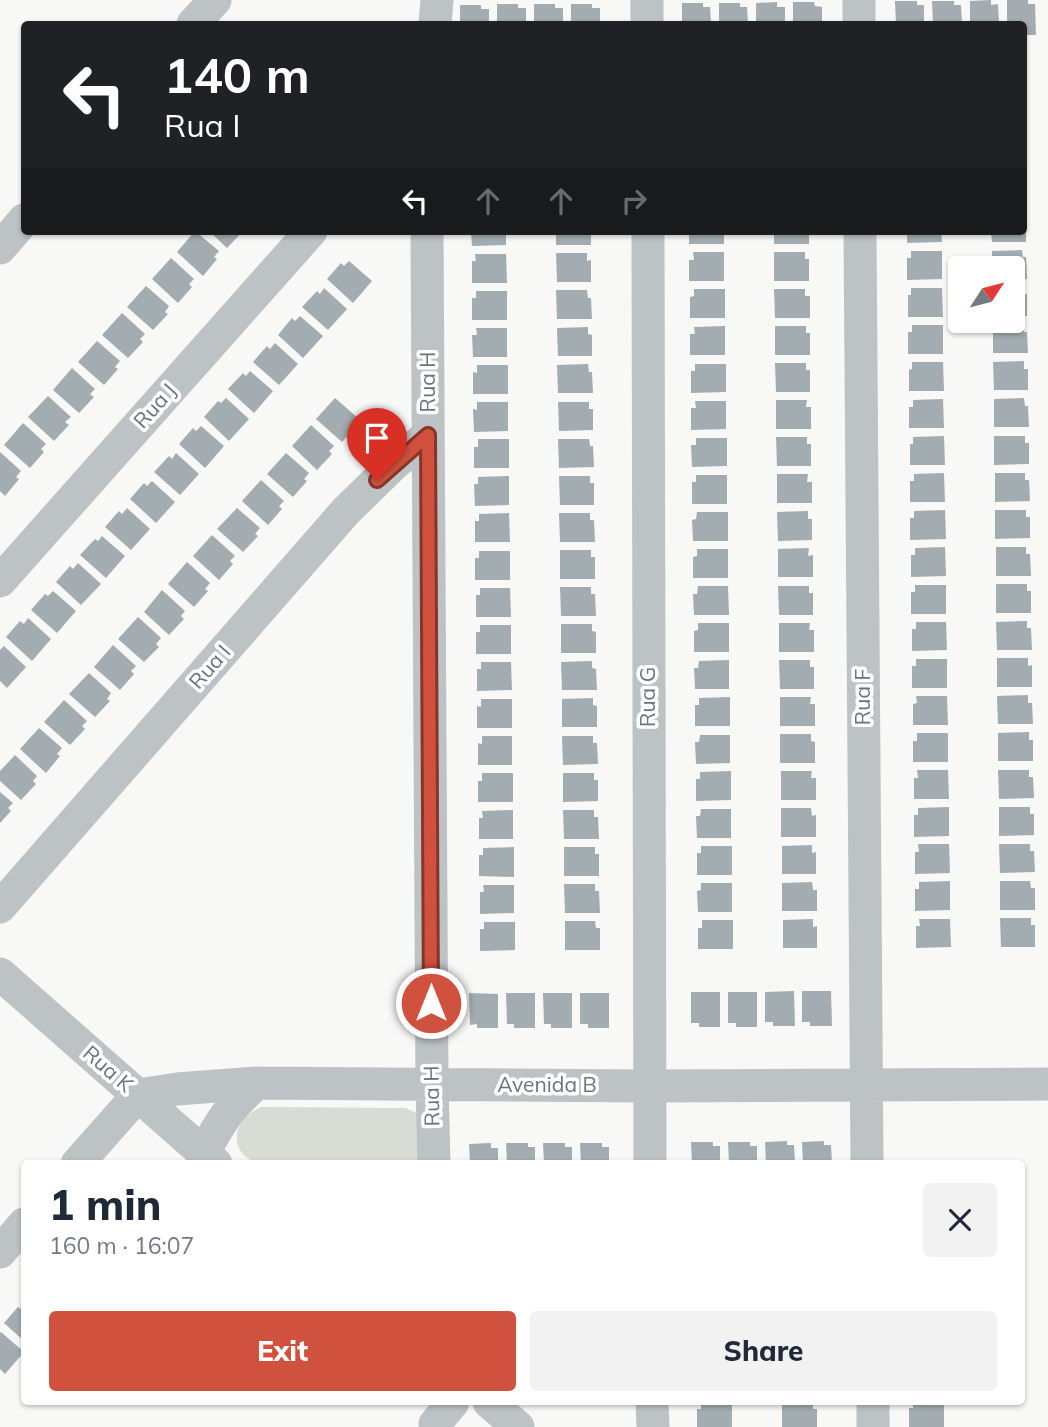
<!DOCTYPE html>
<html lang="en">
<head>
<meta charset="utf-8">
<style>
  :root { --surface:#fff; --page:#f2f2f3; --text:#1f2937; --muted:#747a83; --accent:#d0513e }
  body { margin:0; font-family:Mulish,sans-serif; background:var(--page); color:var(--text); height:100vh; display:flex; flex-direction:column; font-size:26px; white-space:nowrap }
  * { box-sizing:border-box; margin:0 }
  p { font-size:23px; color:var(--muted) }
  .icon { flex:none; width:38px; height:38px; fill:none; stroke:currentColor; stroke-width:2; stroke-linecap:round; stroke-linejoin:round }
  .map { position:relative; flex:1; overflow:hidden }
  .drawer { position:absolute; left:21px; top:1160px; width:1004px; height:245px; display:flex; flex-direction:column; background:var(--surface); border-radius:7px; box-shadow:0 2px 5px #0004 }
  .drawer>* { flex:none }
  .banner { position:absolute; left:21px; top:21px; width:1006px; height:214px; border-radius:7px; box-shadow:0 2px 5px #0004; background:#202124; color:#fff; overflow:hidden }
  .needle { width:46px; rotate:54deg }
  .tools { position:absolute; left:948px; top:256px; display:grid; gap:14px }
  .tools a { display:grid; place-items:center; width:77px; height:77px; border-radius:7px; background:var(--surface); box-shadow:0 2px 5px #0004; font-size:35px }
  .pin { position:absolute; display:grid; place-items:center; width:60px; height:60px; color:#fff; margin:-72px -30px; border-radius:50% 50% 50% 0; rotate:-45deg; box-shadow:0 0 7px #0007 }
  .pin .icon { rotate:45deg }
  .me { position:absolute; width:77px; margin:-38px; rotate:0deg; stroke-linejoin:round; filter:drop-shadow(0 0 5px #0008) }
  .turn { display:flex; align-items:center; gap:24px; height:147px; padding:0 28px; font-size:32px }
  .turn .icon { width:91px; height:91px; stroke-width:2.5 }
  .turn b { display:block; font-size:49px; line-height:60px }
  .lanes { display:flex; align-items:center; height:66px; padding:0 28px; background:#0003; justify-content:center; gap:35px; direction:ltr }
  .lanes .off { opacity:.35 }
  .round { display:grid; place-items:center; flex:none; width:74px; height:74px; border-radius:7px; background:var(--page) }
  .headline { display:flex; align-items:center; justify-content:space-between; height:119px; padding:0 28px }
  h1 { font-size:42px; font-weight:800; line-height:52px }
  .action { display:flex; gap:14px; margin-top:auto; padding:14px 28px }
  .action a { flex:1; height:80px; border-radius:7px; background:var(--accent); color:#fff; font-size:28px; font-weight:800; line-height:80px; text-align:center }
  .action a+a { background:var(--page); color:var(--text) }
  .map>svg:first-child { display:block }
</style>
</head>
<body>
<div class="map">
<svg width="1048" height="1427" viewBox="0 0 1048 1427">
  <rect width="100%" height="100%" fill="#f8f8f6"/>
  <path fill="#d8dcd5" d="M261,1107L405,1108L415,1112L422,1120L427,1164H256C252,1160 245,1157 242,1153C228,1134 244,1114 261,1107Z"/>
  <path fill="#a3acb0" d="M991,0V5L998,4L999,24H970V1Z
    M1007,0H1028V4H1035L1036,35H1024V24H1007Z
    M895,1H917V5H924V24H896Z
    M932,1H954V5H961L962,24H933Z
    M777,2V7H785V24H756V3Z
    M793,2H814L815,6L822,7V24H793Z
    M682,3H703V7H710L711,24H682Z
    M719,3H740V7H747L748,24H719Z
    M497,4H518V8H526V24H497Z
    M534,4H555V8H563V24H534Z
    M571,4H592V8H600V24H571Z
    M460,5H481V9H489V24H460Z
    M195,231L219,251L214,257L217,259L203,276L177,252Z
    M209,231H243L227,248Z
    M471,231H506V245L472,246Z
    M556,231H591V245H556Z
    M689,231H724V244H689Z
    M774,231H809V244H774Z
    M907,231H941L942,242L907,243Z
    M991,231H1026V242H992Z
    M1022,250L1023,257H1026L1027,279H1013V268H992V251Z
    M911,251H942V279L907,280V258H911Z
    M693,252H724V281H689V260H694Z
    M774,252H805V259H809V281H774Z
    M556,253H587V261L591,260V282H557Z
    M475,254H506L507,283H472V261H476Z
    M171,258L194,279L189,284L192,287L178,303L152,279Z
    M349,261L372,281L353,303L327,279L341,263L344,266Z
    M146,286L169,306L165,312L168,314L153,330L127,307Z
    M1013,287H1023V295L1027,294V316H1013Z
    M324,288L347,309L328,330L302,307L317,291L320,294Z
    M911,288H942L943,317H908V295H911Z
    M694,289H725V318H690V297L694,296Z
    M774,289H805V296H810V318H775Z
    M556,290H587L588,298H591L592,319H557Z
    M476,291H507V320H472V298H476Z
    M122,313L145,334L140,339L143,342L128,358L102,335Z
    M300,316L323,336L303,358L278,335L292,318L295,321Z
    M1023,324L1024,332H1027L1028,353H993V325Z
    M912,325H943V354H908V332H912Z
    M725,326V355H690V334H695L694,327Z
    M775,326H806V333H810V355H775Z
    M588,327V334L592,335V356H558L557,328Z
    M476,328H507V357H473L472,335H477Z
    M97,341L120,361L115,367L118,369L104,385L78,362Z
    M275,343L298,364L279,385L253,362L267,346L270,349Z
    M1024,361V369H1028V390H994L993,362Z
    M912,362H943L944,391H909V370L912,369Z
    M775,363H806V370H810V392H776Z
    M588,364L589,372H592L593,393H558L557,365Z
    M695,364H726V392L691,393V371H695Z
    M477,365H508V394H473V372L477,373Z
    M72,368L95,389L90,394L94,397L79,413L53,390Z
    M250,371L273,391L254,413L228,389L243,373L246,376Z
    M48,396L71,417L65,422L69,425L54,441L28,417Z
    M226,398L249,419L229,441L204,417L218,401L221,403Z
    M335,398L358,418L353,423L357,426L342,442L316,419Z
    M1024,398L1025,406H1028L1029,427H994V399Z
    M943,399L944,428H909V407H913V400Z
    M776,400H807L806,407H811V429H776Z
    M695,401H726V429L691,430V408H696Z
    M477,402H508V431L474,432L473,409L477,410Z
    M558,402H589V409H593V430L559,431Z
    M23,423L46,444L41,449L44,452L30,468L4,445Z
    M311,425L334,446L329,451L332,454L317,470L292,446Z
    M201,426L224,446L205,468L179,444L193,428L196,431Z
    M944,436L945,465H910V444H913V437Z
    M994,436H1025V443H1029V464L994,465Z
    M776,437H807V444H811V466H777Z
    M696,438H727V466L692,467L691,445H696Z
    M478,439H509V468H474V447H478Z
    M558,439H589L590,446H593L594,467L559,468Z
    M0,452L21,471L16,477L19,479L5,496L0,491Z
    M176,453L199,474L180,495L154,472L169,456L172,459Z
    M286,453L309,473L304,479L307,481L293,497L267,474Z
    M944,473L945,502H910V481H914V474Z
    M995,473H1025V480H1029L1030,501L995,502Z
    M777,474H808L807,482H812V503H777Z
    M696,475H727V504H692V482H696Z
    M509,476V505L475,506L474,484H478V477Z
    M559,476H590V483H594V505H560Z
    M261,480L284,501L279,506L282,509L268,525L242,501Z
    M152,481L175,502L156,523L130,499L144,483L147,486Z
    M127,508L150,529L131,550L105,527L119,511L122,514Z
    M237,508L260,528L255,534L258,536L243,552L217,529Z
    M945,510L946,539L910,540V518H914V511Z
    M995,510H1026V517H1030V538L995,539Z
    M808,511V519H812V540L778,541L777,512Z
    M697,512H728V541H693L692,520L696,519Z
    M509,513L510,542H475V521H479V514Z
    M559,513H590V520H594L595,542H560Z
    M212,535L235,556L230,561L233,564L219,580L193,556Z
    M102,536L125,556L106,578L80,555L95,539L98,541Z
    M945,547L946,576L911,577V555H915V548Z
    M996,547H1026V554H1030L1031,576H996Z
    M809,548L808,556L813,555V577H778V549Z
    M697,549H728V578H693V557L697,556Z
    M560,550H591V557H595V579H560Z
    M479,551H510V580H475V558H479Z
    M187,562L210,583L205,589L208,591L194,607L168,584Z
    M78,563L101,584L81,605L56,582L70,566L73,569Z
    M996,584H1027V591H1031V613H996Z
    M915,585H946V614H911V592H915Z
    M698,586H728L729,615H694L693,594H697Z
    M778,586H809V593H813V615H779Z
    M560,587H591V594H595L596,616H561Z
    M480,588H510L511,617H476V595H480Z
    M162,590L185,611L181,616L184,619L169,635L144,612Z
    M53,591L76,611L57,633L31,610L45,594L48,596Z
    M138,617L161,638L156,644L159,647L144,662L118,639Z
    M28,618L51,639L32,661L6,637L20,621L24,624Z
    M1027,621V628H1031L1032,650H997L996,622Z
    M916,622H946L947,650L912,651V629H916Z
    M698,623H729V652H694V631L698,630Z
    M779,623H810L809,630H814V652H779Z
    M561,624H592V631L596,632V653H561Z
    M480,625H511V654H476V632H480Z
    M113,645L136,666L131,671L134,674L120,690L94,667Z
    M4,646L26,667L7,688L0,681V650Z
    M997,658H1028V666L1032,665V687H997Z
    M916,659H947V688H912V666H916Z
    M729,660V689H695L694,668H698L699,661Z
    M779,660H810V667H814V689H780Z
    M592,661V668L596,669L597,690H562L561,662Z
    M481,662H511L512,690L477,691V669H481Z
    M89,673L111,693L107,699L110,701L95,717L69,694Z
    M1028,695V703H1032L1033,724H998L997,696Z
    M916,696H947L948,725H913V704L917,703Z
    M730,697V726H695V705H699V698Z
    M780,697H811L810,704H815V726H780Z
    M593,698V705L597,706V727H562V699Z
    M481,699H512V728H477V706L481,707Z
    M64,700L87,721L82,726L85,729L70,745L44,722Z
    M39,728L62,748L57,754L60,756L46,773L20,749Z
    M1029,732V740H1033V761H998V733Z
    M917,733H948V762H913V741H917Z
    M780,734H811V741L815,742V763H780Z
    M700,735H730V763L696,764L695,742H699Z
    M482,736H512V765H478V743L482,744Z
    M562,736H593V743H597L598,764L563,765Z
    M15,755L37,776L33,781L36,784L21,800L0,781V771Z
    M917,770H948L949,799H914V778H918Z
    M998,770H1029V777H1033L1034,798L999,799Z
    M731,771V800L696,801V779H700V772Z
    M781,771H812L811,778H816V800H781Z
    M482,773H513V802H478V781H482Z
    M563,773H594V780H598V801L563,802Z
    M0,792L13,803L8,808L11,811L0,823Z
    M949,807V836L914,837V815H918V808Z
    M999,807H1030V814H1034V835L999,836Z
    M781,808H811L812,816L816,815V837H781Z
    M701,809H731V838H697L696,816H700Z
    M513,810V839H479V818H483L482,811Z
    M563,810H594V817H598L599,839H564Z
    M918,844H949L950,873L915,874V852H919Z
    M999,844H1030V851H1034L1035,872L1000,873Z
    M812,845V853L816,852V874H782V846Z
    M701,846H732V875H697V853H701Z
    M514,847V877L479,876V855H483V848Z
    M564,847H595V854H599V876H564Z
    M950,881V910L915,911V889H919V882Z
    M1000,881H1030L1031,888H1035V910H1000Z
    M812,882L813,890H817V911H782V883Z
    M701,883H732V912H698L697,891L701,890Z
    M564,884H595V891H599L600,913H565Z
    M483,885H514V913L480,914V892H484Z
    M1000,918H1031V925H1035V947H1001Z
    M813,919V927L817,926V948H783V920Z
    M919,919H950L951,947L916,948V926H920Z
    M702,920H733V949H698V928H702Z
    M565,921H595L596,928H600V950H565Z
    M484,922H515V950L480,951V929H484Z
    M794,991L795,1026H773V1022H765V992Z
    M802,991H831L832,1026H810V1022H802Z
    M691,992H720V1027H699V1023H691Z
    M728,992H757V1027H736V1023H728Z
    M469,993L498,994V1028H477V1024L470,1025Z
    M506,993H535V1028H514V1024H507Z
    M543,993H572V1028H551V1024H544Z
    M580,993H609V1028H588V1024H580Z
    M787,1141V1145H794L795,1164H766L765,1142Z
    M824,1141V1145H831L832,1164H803L802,1142Z
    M691,1142H713V1146H720V1164H692Z
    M728,1142H750V1146H757V1164H729Z
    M491,1143V1148H498V1164H470L469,1144Z
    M506,1143H528V1147H535V1164H507Z
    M543,1143H565V1147H572V1164H544Z
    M580,1143H602V1147H609V1164H581Z
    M24,1306V1341L4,1323L18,1307L21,1309Z
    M1,1332L24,1352L5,1374L0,1369V1333Z
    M701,1402H732V1427H697V1409H701Z
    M782,1402H813V1409H817V1427H782Z
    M913,1402H944V1427H909V1408H913Z"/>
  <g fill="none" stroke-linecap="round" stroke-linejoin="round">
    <path stroke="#bdc2c5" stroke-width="33" d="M647,0V24
      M859,0V24
      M193,24L215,0
      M435,24L437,0
      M427,231L432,1084L434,1164
      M648,231L650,1164
      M860,231L867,1164
      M0,248L24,220
      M0,581L311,231
      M0,907L346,511L393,465L428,435
      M0,974L216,1164
      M204,1153C220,1121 230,1107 257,1083
      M77,1164L138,1095L177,1089L257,1083L649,1086L1048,1084
      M0,1252L24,1224
      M489,1402L518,1427
      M652,1402L653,1427
      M873,1402V1427
      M435,1424L453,1402"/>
  </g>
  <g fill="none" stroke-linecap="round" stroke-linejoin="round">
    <g stroke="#873528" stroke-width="18">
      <path id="route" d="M377,480L428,435L431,1003"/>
    </g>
    <use href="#route" stroke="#d0513e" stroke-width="12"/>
  </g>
  <g text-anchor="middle" stroke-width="7" stroke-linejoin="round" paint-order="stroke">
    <g font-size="21" fill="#66767d" stroke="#fff">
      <text transform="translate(428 382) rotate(-90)" y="7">Rua H</text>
      <text transform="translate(155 406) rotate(-48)" y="7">Rua J</text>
      <text transform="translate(210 667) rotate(-49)" y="7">Rua I</text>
      <text transform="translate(648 697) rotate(-90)" y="7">Rua G</text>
      <text transform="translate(863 697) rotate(-90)" y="7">Rua F</text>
      <text transform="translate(108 1069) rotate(41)" y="7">Rua K</text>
      <text x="547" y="1092">Avenida B</text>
      <text transform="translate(432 1096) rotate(-91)" y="7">Rua H</text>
    </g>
  </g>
</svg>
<div class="tools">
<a><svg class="needle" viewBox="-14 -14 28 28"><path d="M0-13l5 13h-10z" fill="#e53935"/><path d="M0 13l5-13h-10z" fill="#747a83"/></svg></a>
</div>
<div class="pin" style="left:377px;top:480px;background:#d93025"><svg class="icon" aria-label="arrive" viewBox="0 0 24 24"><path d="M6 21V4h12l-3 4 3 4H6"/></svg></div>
<svg class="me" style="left:431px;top:1003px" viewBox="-20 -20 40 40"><circle r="17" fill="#d0513e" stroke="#fff" stroke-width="3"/><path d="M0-11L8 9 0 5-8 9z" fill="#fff"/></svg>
<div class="banner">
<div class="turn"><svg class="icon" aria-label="left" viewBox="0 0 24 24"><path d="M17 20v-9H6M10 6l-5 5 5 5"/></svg><div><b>140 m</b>Rua I</div></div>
<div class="lanes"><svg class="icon" aria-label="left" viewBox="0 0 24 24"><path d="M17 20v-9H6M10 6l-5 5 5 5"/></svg><svg class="icon off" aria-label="ahead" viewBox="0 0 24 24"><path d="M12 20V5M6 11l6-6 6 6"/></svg><svg class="icon off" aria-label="ahead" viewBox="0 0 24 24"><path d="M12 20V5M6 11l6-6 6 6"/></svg><svg class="icon off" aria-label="right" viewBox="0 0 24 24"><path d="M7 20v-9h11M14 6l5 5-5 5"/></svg></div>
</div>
<section class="drawer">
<div class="headline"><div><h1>1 min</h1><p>160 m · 16:07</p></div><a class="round"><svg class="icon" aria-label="close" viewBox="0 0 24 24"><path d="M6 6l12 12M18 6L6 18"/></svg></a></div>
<div class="action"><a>Exit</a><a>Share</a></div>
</section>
</div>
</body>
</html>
